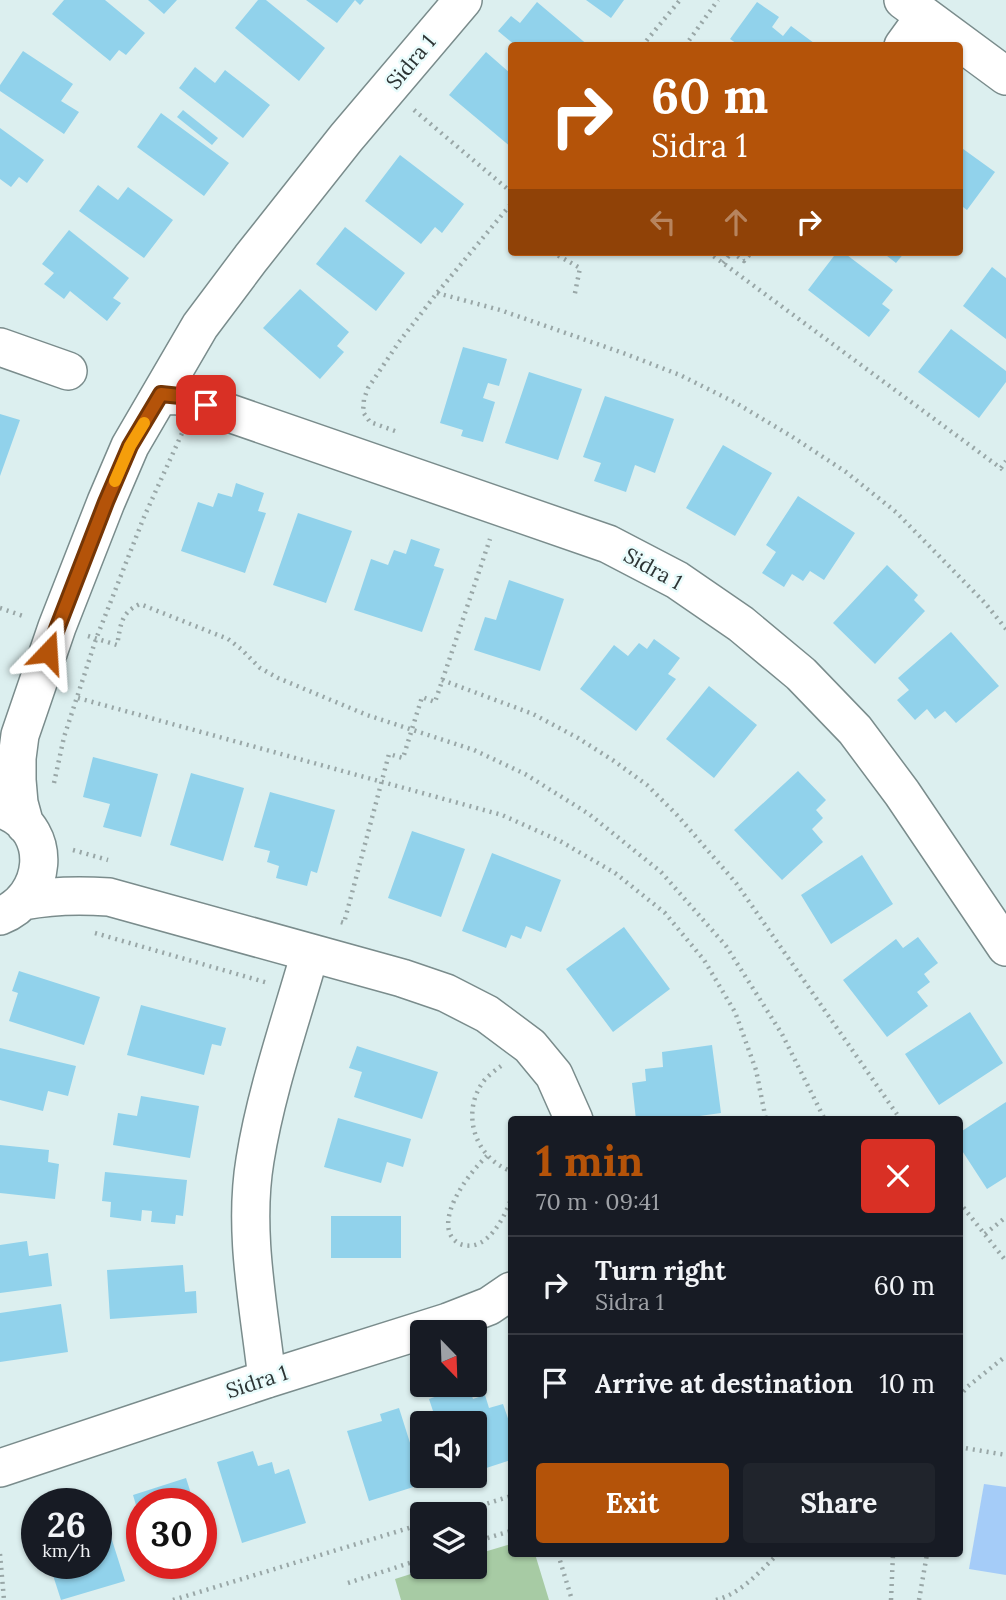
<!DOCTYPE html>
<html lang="en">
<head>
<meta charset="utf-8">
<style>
  :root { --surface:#171b24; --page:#20242c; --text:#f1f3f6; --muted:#9ea1a6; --line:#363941; --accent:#b45309 }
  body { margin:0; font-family:Lora,serif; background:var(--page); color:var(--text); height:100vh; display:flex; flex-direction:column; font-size:26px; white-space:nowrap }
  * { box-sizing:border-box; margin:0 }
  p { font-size:23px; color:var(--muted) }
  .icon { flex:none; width:38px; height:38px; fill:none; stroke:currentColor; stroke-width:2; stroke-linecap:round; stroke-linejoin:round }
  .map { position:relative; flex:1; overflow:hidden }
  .sheet { position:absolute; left:508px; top:1116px; width:455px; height:441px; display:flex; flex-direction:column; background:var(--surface); border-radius:7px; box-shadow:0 2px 5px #0004 }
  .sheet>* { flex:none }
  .top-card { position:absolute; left:508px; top:42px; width:455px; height:214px; border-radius:7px; box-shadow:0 2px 5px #0004; background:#b45309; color:#fff; overflow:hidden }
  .needle { width:46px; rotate:157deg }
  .controls { position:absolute; left:410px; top:1320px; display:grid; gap:14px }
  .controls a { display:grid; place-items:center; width:77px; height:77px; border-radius:7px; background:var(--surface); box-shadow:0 2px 5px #0004; font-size:35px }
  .speed { position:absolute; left:21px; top:1488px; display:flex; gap:14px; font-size:35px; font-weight:700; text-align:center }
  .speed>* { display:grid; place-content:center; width:91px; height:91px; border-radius:50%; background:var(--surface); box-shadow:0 2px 5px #0004; line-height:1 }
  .speed small { font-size:18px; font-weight:400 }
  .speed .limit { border:10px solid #d22; background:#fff; color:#111 }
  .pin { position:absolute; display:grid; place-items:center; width:60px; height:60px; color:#fff; margin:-30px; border-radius:14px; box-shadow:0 4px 10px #0006 }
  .me { position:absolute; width:77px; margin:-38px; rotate:20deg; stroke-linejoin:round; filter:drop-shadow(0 0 5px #0008) }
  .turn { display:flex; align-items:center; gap:24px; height:147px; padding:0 28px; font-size:32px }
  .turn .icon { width:91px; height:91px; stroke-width:2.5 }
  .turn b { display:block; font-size:49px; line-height:60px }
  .lanes { display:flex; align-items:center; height:66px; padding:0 28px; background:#0003; justify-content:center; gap:35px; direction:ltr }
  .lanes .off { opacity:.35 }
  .round { display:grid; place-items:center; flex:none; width:74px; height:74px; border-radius:7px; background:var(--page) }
  .summary { display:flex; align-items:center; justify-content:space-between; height:119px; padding:0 28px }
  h1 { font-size:42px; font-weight:700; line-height:52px; color:var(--accent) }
  .primary-button { display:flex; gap:14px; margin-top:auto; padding:14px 28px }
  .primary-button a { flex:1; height:80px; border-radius:7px; background:var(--accent); color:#fff; font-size:28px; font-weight:700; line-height:80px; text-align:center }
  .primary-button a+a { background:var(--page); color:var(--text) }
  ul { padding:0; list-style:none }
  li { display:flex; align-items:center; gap:21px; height:98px; padding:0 28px; border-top:2px solid var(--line) }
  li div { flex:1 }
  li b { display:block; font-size:26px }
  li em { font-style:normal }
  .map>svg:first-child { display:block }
</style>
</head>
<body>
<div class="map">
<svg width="1006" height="1600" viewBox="0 0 1006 1600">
  <rect width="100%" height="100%" fill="#dcefef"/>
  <path fill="#a7cba4" d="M511,1544V1554H535L549,1600H401L395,1579L436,1566H474V1555Z"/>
  <path fill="#a5ccf8" d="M984,1484L1006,1487V1575L969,1569Z"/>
  <path fill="#91d2eb" d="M64,0H105L145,33L126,55L119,50L110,61L52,14Z
    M148,0H177L164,14Z
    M258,0H266L325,48L299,81L235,28Z
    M306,0H364L360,5L355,0L337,23Z
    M586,0H624L611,18Z
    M537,2L589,46H516L498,31L511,16L520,23Z
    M757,2L779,17L772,27L783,36L791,26L818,46H740L730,39Z
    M23,51L73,84L61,101L79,112L64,134L0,91V85Z
    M486,52L511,74V147L449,95Z
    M195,67L215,83L225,70L270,105L243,138L179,88Z
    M183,110L218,138L212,145L177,117Z
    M161,113L229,163L204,196L137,147Z
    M0,128L44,160L27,183L19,177L11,187L0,179Z
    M959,146L995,172L967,210L959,204Z
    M400,155L464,204L442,233L435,227L421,244L365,201Z
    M98,185L118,200L128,187L173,220L144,258L79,211Z
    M345,227L405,273L376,311L316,264Z
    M69,230L129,278L113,298L121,303L107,321L70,291L64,299L44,284L54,273L42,264Z
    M837,252H843L893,290L882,304L890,310L869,337L808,290Z
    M882,252H905L896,263Z
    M992,267L1006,278V339L963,306Z
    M300,289L349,332L337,346L344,352L320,379L263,328Z
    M951,329L1006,371V382L979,418L918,372Z
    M463,347L507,359L499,386L488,383L483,398L495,402L483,442L461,436L463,430L440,423Z
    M529,372L582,389L558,460L505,443Z
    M605,396L674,419L655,473L635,465L626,492L594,481L601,463L583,457Z
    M0,414L20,420L0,476Z
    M723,445L772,473L735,536L686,508Z
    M236,483L264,493L258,511L266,513L245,573L181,551L198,502L213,507L218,493L232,497Z
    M798,496L855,533L824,580L810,571L803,581L792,574L784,587L762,573L776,552L766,545Z
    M298,513L352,531L326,603L273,585Z
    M411,539L440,549L434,566L444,569L422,632L354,610L371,559L388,565L394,550L406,554Z
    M887,565L918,595L914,600L925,611L875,664L833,623Z
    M509,580L564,599L540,671L474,650L485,617L496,620Z
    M951,632L999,686L956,723L945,711L935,719L927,709L915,720L897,700L909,690L898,678Z
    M654,639L680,658L668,674L676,679L636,731L580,689L614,645L628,656L639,643L647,649Z
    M709,686L757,725L714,778L666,739Z
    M93,757L158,774L141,837L103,827L110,804L83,797Z
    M798,771L826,800L816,810L823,818L812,829L823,842L782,880L734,830Z
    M191,773L244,788L223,861L170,845Z
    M270,792L335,810L317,873L311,871L307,886L276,878L279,866L267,862L270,851L254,847Z
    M412,831L465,849L441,917L388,898Z
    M492,853L561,880L541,932L526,926L521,939L511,935L506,948L462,931Z
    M862,855L893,904L831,944L801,895Z
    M624,927L670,989L613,1032L566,969Z
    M918,937L938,963L924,974L930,982L917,992L928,1006L887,1037L843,980L896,939L903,948Z
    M19,971L100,997L84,1045L9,1021L18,993L12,991Z
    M141,1005L226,1028L221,1046L212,1044L204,1075L127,1055Z
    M970,1012L1003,1063L939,1105L905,1054Z
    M712,1045L721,1113L671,1120H636L632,1083L646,1081L645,1069L663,1067L662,1052Z
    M357,1046L438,1072L422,1119L354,1097L362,1072L349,1068Z
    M0,1048L76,1066L68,1096L48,1091L43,1111L0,1100Z
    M141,1096L199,1106L190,1158L113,1145L118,1113L137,1116Z
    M1006,1102V1177L987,1189L959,1146V1133Z
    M338,1118L411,1139L403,1167L387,1162L381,1183L324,1167Z
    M0,1145L49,1150L48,1162L59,1164L55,1199L0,1193Z
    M105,1172L187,1180L183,1216L176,1215L175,1224L151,1222L152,1211L142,1210L141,1221L110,1217L111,1202L102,1201Z
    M331,1216H401V1258H331Z
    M27,1241L29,1256L48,1253L52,1286L0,1293V1245Z
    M183,1265L185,1292L196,1291L197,1313L110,1319L107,1270Z
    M61,1304L68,1352L0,1362V1313Z
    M468,1385L473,1399L485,1395L489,1408L503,1404L511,1427V1460L474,1472V1423H437L429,1399Z
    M399,1408L423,1484L369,1501L347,1431L382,1421L380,1414Z
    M253,1451L258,1466L272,1462L275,1474L289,1469L306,1523L242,1543L217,1462Z
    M186,1478L194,1503H142L141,1522L133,1495Z
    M105,1518L125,1581L61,1600L49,1563H96V1521Z
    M201,1526L210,1551L201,1553Z"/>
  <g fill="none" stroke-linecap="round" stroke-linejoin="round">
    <g stroke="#7a8c8c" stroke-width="40">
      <path id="minor" d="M903,0L1006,76
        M903,46L924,17
        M0,347L68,371
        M161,395L180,396L608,544L677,580L741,624L801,674L855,730L902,793L1006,947
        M25,825L19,803L17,780V758L20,735L57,627L106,502L130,446L200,326L251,258L346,138L463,0
        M24,901C53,895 80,895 109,897L402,978L446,993L487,1014L530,1046L554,1075L574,1120
        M0,916C47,898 54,831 6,811
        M267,1379C259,1307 243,1232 255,1160C266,1091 291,1020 310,953
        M0,1468L267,1379L448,1322L489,1306L511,1291"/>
    </g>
    <path stroke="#99a7a7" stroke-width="4.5" stroke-dasharray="2 5" stroke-linecap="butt" d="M642,46L680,0
      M685,46L718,0
      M414,110L511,192
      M552,252L580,268L574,298
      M708,252L1006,472
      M732,252L744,261L752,252
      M723,263L732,252
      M437,293L500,310L623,353L680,375L736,403L791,436L846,472L896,512L985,603L1006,629
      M395,431L370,422L363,412L364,399L368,388L399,342L437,293L511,204
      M1001,468L1006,461
      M0,608L26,617
      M88,636L117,645C121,625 120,613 140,604L228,639L241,649L260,668L278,678L367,715L474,750L525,774L589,814L661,872L726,946L782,1034L825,1120
      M442,680L533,714L578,738L614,761L647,785L677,815L736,883L901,1120
      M78,698L502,815L560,841L615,873L665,913L704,960L735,1012L756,1070L766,1120
      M54,783L64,737L96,639L144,517L183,431
      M73,850L108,860
      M341,922L344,923L389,754L403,758L422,697L435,702L490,539
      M95,933L268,983
      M501,1066C494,1071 485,1078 481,1085C461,1117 477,1159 511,1171
      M487,1156C471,1171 443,1207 449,1231C451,1238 457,1244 464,1245C487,1251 505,1217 511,1199
      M959,1202L1006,1261
      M985,1234L1006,1217
      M959,1397L967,1387L1006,1356
      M959,1447L1006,1455
      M454,1514L511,1496
      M474,1542L511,1531
      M0,1554L4,1600
      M558,1554L572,1600
      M348,1583L422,1559
      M173,1600L422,1524
      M716,1600C742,1593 759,1572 778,1554
      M891,1600L893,1554
      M919,1600L927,1554"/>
    <use href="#minor" stroke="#fff" stroke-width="37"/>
  </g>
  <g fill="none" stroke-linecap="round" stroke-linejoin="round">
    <g stroke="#753606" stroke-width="18">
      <path id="route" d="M48,652L106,502L130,446L161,394L180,396L206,405"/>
    </g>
    <use href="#route" stroke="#b45309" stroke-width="12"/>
    <path stroke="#f59e0b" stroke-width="12" d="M115,481L130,446L144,423"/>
  </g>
  <g text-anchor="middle" stroke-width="5" stroke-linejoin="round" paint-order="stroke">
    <g font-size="21" fill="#2c3434" stroke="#e9fcfc">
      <text transform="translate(411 62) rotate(-50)" y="7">Sidra 1</text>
      <text transform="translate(653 569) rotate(29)" y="7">Sidra 1</text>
      <text transform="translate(257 1382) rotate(-18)" y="7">Sidra 1</text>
    </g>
  </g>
</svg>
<div class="controls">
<a><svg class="needle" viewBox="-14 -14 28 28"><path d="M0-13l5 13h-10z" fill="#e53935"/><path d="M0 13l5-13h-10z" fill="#9ea1a6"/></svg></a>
<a><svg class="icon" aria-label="sound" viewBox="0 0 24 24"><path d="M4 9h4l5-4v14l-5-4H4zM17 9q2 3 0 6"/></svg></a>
<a><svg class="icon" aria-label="layers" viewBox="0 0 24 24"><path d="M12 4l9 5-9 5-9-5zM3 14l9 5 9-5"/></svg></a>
</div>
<div class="speed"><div>26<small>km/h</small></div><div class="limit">30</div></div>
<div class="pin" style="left:206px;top:405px;background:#d93025"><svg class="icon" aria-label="arrive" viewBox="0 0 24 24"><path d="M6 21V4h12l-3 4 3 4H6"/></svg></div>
<svg class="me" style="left:48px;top:652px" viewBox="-20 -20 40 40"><path d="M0-17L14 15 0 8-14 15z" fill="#b45309" stroke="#fff" stroke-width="4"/></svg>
<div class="top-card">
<div class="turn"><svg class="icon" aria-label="right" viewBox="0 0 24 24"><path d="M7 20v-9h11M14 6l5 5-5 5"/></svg><div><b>60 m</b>Sidra 1</div></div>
<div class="lanes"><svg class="icon off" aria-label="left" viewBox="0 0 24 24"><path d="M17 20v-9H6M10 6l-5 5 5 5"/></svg><svg class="icon off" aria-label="ahead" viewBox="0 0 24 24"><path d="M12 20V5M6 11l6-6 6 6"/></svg><svg class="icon" aria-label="right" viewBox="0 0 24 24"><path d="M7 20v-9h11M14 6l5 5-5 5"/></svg></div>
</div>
<section class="sheet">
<div class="summary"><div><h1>1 min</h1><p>70 m · 09:41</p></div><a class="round" style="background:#d93025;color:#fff"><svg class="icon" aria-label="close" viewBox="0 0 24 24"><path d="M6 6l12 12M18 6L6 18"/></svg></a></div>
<ul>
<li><svg class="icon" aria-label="right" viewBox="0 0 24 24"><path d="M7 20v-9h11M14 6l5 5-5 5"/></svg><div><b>Turn right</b><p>Sidra 1</p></div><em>60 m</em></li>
<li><svg class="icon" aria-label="arrive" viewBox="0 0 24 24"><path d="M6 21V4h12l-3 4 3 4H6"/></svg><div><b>Arrive at destination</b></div><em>10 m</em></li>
</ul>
<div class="primary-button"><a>Exit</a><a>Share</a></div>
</section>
</div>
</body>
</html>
